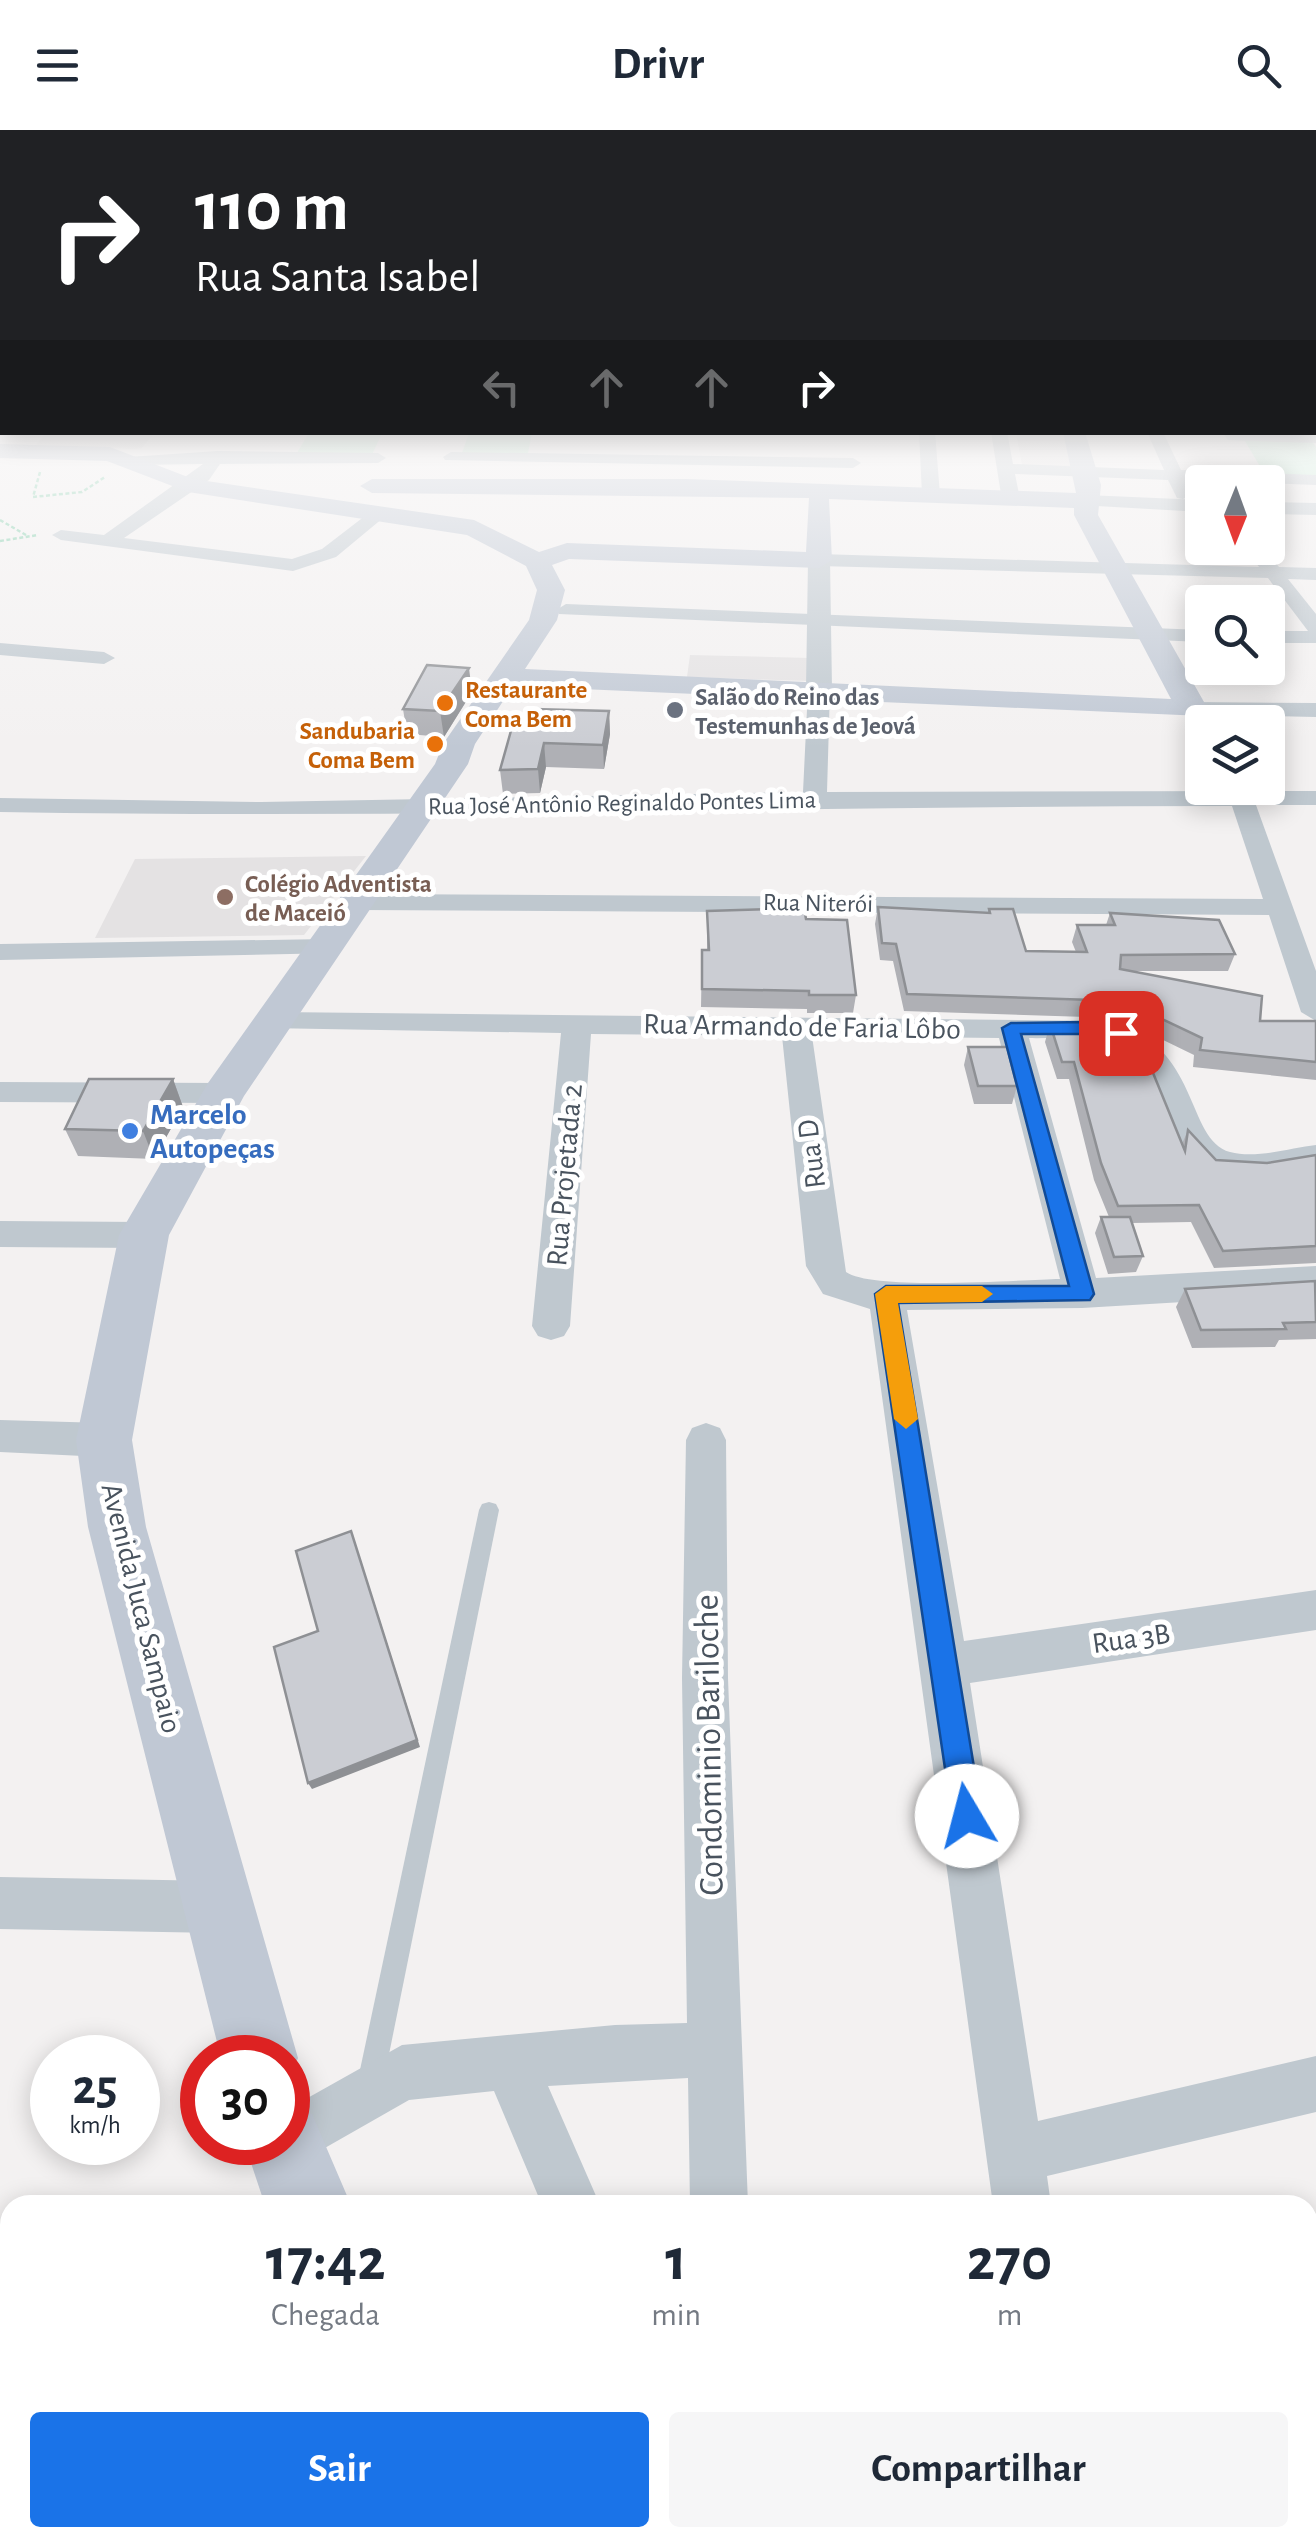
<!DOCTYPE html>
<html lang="pt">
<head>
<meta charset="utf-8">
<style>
  :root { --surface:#fff; --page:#f6f6f7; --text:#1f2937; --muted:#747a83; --accent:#1a73e8 }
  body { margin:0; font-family:"Alegreya Sans",sans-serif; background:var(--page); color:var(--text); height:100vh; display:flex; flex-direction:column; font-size:38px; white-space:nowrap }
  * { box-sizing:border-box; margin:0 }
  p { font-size:32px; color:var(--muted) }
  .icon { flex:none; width:55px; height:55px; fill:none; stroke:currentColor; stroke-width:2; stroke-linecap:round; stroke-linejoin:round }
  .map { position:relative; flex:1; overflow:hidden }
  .side { position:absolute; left:0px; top:2065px; width:1318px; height:352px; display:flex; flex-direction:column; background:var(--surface); border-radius:30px 30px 0 0; box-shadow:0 5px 25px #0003 }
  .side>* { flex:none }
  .top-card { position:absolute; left:0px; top:0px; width:1318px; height:305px; box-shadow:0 5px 25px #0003; background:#202124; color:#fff; overflow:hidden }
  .needle { width:65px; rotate:181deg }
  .fabs { position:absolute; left:1185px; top:335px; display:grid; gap:20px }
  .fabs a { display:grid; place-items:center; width:100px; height:100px; border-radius:10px; background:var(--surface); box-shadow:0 5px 25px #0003; font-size:50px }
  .speed { position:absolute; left:30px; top:1905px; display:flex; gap:20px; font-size:50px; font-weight:700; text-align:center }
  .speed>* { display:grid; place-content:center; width:130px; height:130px; border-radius:50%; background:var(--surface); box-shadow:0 5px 25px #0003; line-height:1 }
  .speed small { font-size:25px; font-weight:400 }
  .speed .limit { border:15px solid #d22; background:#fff; color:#111 }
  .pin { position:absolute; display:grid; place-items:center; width:85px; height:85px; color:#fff; margin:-42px; border-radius:20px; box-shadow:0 5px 15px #0006 }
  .me { position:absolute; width:110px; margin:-55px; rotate:352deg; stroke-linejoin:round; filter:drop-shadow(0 0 8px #0008) }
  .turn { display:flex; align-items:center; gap:35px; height:210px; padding:0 30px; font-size:45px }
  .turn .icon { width:130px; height:130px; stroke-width:2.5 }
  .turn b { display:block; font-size:70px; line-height:85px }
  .lanes { display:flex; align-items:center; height:95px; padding:0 30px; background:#0003; justify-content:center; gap:50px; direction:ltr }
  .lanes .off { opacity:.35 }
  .eta { display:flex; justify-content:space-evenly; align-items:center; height:170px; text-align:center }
  .eta b { font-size:60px; font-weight:600; line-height:70px }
  .button { display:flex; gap:20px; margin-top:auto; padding:20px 30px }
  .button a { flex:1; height:115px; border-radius:10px; background:var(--accent); color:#fff; font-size:40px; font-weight:600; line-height:115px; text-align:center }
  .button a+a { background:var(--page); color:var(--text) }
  header { display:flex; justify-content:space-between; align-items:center; height:130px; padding:0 30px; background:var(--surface); font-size:45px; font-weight:600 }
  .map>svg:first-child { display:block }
</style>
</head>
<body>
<header><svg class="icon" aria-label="menu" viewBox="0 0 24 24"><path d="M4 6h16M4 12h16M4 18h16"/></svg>Drivr<svg class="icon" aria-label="search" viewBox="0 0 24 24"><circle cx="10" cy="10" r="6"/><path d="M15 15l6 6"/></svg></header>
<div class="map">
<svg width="1316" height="2416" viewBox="0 0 1316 2416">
  <rect width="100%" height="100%" fill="#f3f1f1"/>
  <path fill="#e4e2e3" d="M46,303V302L154,303L142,318L134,319L36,315Z
    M1016,303H1069L1078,337L1022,335Z
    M690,525L810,528L811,551L687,547Z
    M366,726L304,805L95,808L135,729Z"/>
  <path fill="#c2eed5" d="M309,303H382L371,327L295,326Z
    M469,303H532L528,323H462Z
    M1242,306L1310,308L1316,317V347L1265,345Z"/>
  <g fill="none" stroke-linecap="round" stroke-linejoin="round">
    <path stroke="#7bcba7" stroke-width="2.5" stroke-dasharray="4 2.5" stroke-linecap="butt" d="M40,342L33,367L82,362L105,347
      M0,390L26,405
      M0,411L38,405"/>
    <path fill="#bfc8cf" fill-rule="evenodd" d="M489,1372L496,1374L499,1380L383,1954L379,1963L370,1967L361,1963L357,1954L479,1380L482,1374Z"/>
    <path fill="#bfc8cf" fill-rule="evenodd" d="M0,289H2V299H0Z
      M919,302H935L940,365L931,370L922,365Z
      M991,302H1007L1013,334L1164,340L1147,302H1163L1181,340L1316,345V355L1185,350L1192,364L1183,369L1177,368L1168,350L1015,344L1019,364L1010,369L1001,364Z
      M1222,302L1316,303V313L1228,310Z
      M218,321L378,323L386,328L378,333L220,334L209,350L124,408L292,429L322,419L374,379L389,383L336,427L293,441L61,410L52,405L61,400L104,405L203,334L134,335L126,330L128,327Z
      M451,322L853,328L861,333L853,338L445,330L443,327Z
      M1245,418H1263L1279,437L1316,438V450L1288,449L1316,484V513H1268V501H1308L1268,448L819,436L810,430L819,424L1259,437Z
      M566,474L1202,500V512L559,484L556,480Z
      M0,513L104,522L115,528L104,534L0,525Z
      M819,552L830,559L827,662L1316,661V675H1256L1316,841V891L1301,882L1269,785L358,780L345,772L358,764L1263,769L1232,676C821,676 411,689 0,682V668L261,672L803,662L808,559Z
      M1192,572L1316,573V587L1184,584V574Z
      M328,809L342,817L338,823L0,830V814Z
      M277,882L1109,891C1201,914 1185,1010 1230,1022C1256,1029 1290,1018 1316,1015V1037C1291,1041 1264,1048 1239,1046C1147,1040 1182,930 1107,910C1084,904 1053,909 1029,908L1096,1148L1316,1136V1164L1082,1178L907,1180L964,1511L1316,1460V1500L970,1553L1038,1991L1316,1926V1982L1047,2046L1051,2075H993L870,1179L823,1164L806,1136L782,906L591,904L570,1196L564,1206L551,1210L538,1206L532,1196L561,903L266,898L262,891ZM812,906L999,908L1060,1149C1019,1150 873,1161 846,1142Z
      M0,952L224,953L235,956L240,963L235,970L224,973L0,972Z
      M0,1091L144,1092L156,1096L162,1105L156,1114L144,1118L0,1117Z
      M0,1290L104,1293L118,1298L124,1310L118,1322L104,1327L0,1322Z
      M706,1293L720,1298L726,1310L728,1548L748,2075H690L688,1948L548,1956L600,2075H542L494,1961L409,1970L288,2039L268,2031L260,2012H288V1979L402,1915L615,1895L687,1893L682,1548L686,1310L692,1298Z
      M0,1747L217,1751L235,1759L243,1777L235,1795L217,1803L0,1799Z
      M689,2408H756L759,2416H692Z
      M1039,2408H1105L1107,2416H1041Z"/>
    <path fill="#bfc8cf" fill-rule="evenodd" d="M1086,365L1202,370V382L1079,375V367Z
      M1268,372L1316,373V385L1268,384Z
      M819,423L830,430L832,559L819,567L806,559L808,430Z"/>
    <path fill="#c0c8d4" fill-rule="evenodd" d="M1063,302H1085L1101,355L1098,385L1208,579L1203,586L513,556L475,614L468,634L244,966L169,1105L132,1310L146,1397L298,1928L288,1954V1928H221L88,1397L76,1310L119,1105L208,953L435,634L443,614L529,490L537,460L526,436L467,405L188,362L107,331L0,328V314L110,317L193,349L474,390L539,422L567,413L806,422L809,368L372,363L360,356L372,349H686L1076,363ZM829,369L1074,378V385L1171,569L525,539L557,490L565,460L552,435L569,429L819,438L832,430Z
      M288,1974L312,1984L351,2075H265L244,2012H288Z
      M324,2408H472L476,2416H327Z"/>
  </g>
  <path fill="#afb0b5" d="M472,562L444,607L407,604L403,579Z
    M609,581L610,604L604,639L546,637L540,663L503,664L500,640L530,591Z
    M878,777L988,783L989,779L1026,821L1076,822L1072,812L1077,795H1106L1110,783L1235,824L1228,841H1135L1260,891H1316V950L1193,937L1194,925L1118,888L904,881L893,831L880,830L875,794Z
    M707,781L806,789L856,865L853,883H807V879L701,877L702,820H707Z
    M1050,894L1182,1014L1188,1000L1216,1030L1267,1033L1316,1025V1133L1214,1138L1191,1092L1132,1093L1143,1126L1136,1142L1108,1144L1095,1103L1101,1087H1109L1094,1050L1069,949H1057L1045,912Z
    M968,917L1017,956L1012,974H974L964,935Z
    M173,949L183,977L154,1029L78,1026L65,999Z
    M1316,1153V1209L1279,1210L1275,1217L1192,1218L1176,1177L1185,1159Z"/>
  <path fill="#8e9094" d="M469,538L472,562L444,607L440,581Z
    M609,581L610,604L604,639L603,615Z
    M544,613L546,637L540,663L538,639Z
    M173,949L183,977L154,1029L143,1001Z
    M354,1409L420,1617L312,1659L308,1653Z"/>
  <path fill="#cbcdd3" stroke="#8e9094" stroke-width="2.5" d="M427,535L469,538L440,581L403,579Z
    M533,579L609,581L603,615L544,613L538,639L500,640L514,590L530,591Z
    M878,777L990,783L989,779H1013L1026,821L1087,822L1077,795H1115L1110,783L1219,790L1235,824L1121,825L1120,839L1262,866L1260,891H1316V932L1200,920L1202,908L1124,871L907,864L896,814L882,813Z
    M804,778L806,789L847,790L856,865H809V861L702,859V820H709L707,781Z
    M1050,894L1103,895L1134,907L1142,916L1185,1021L1188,1000L1216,1030L1267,1033L1316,1025V1116L1223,1121L1199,1075L1118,1076L1101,1033L1074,932H1062Z
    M968,917H1007L1017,956H978Z
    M89,949H173L143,1001L65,999Z
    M1101,1087H1130L1143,1126L1114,1127Z
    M1315,1151L1316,1192L1283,1193L1286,1199L1201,1200L1185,1159Z
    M351,1401L417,1610L308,1653L274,1517L318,1501L296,1421Z"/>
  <linearGradient id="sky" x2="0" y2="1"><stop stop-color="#85c0e8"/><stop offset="0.45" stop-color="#faf9f9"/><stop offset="1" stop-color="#faf9f9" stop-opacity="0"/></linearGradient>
  <rect width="1316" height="618" fill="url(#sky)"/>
  <path fill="#1a73e8" stroke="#114b97" stroke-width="2.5" d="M1086,892L1130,903L1121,909L1086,904H1021L1094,1164L1090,1170L898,1173L982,1686L977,1697L967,1701L956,1697L952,1686L875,1164L886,1156H1069L1002,898L1011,893Z"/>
  <path fill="#f59e0b" d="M886,1156H982L993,1164L982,1172L898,1173L918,1289L906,1299L894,1289L875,1164Z"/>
  <g fill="#e8710a" stroke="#fff" stroke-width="4">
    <circle cx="445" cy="573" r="10"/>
    <circle cx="435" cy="614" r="10"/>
  </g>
  <circle fill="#6b7280" stroke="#fff" stroke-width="4" cx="675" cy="580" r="10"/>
  <circle fill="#8d6e63" stroke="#fff" stroke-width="4" cx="225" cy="767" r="10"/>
  <circle fill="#3f7fe0" stroke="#fff" stroke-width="4" cx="130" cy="1001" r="10"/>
  <g text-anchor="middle" stroke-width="10" stroke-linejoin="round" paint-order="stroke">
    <g font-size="25" font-weight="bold" fill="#c56008" stroke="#fff" text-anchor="start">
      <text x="465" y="568">Restaurante<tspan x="465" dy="29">Coma Bem</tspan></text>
      <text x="415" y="609" text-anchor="end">Sandubaria<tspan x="415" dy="29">Coma Bem</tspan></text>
    </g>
    <g font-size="25" font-weight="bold" fill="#5b616d" stroke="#fff" text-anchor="start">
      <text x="695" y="575">Salão do Reino das<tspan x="695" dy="29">Testemunhas de Jeová</tspan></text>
    </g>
    <g font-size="25" fill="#49535e" stroke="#fff">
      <text transform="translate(622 672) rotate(-1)" y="9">Rua José Antônio Reginaldo Pontes Lima</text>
      <text transform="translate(818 772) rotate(1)" y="9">Rua Niterói</text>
    </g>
    <g font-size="25" font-weight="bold" fill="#785e54" stroke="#fff" text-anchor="start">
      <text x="245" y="762">Colégio Adventista<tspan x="245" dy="29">de Maceió</tspan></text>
    </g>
    <g font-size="30" fill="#49535e" stroke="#fff">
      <text transform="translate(802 896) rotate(1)" y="10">Rua Armando de Faria Lôbo</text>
      <text transform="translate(811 1024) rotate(-97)" y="10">Rua D</text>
      <text transform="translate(564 1045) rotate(-85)" y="10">Rua Projetada 2</text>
      <text transform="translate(142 1478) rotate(76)" y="10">Avenida Juca Sampaio</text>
      <text transform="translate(1131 1508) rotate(-8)" y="10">Rua 3B</text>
    </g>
    <g font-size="30" font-weight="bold" fill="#366cbe" stroke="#fff" text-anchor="start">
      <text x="150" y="994">Marcelo<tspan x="150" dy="34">Autopeças</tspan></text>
    </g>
    <g font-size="35" fill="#49535e" stroke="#fff">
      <text transform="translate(708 1615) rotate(-91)" y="12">Condominio Bariloche</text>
    </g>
  </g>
</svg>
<div class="fabs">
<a><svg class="needle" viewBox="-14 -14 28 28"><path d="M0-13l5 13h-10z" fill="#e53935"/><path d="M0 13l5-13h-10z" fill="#747a83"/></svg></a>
<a><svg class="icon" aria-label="search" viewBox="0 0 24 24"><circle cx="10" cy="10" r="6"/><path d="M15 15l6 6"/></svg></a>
<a><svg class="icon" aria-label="layers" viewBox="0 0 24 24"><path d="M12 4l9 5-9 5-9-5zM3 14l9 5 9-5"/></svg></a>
</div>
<div class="speed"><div>25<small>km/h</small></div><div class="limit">30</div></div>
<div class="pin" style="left:1121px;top:903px;background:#d93025"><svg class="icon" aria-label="arrive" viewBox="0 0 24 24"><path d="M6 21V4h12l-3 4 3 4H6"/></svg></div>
<svg class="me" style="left:967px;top:1686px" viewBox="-20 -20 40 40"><circle r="19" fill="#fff"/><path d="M0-13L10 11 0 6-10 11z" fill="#1a73e8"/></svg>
<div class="top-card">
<div class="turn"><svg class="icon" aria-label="right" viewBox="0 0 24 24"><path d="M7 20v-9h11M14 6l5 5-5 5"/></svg><div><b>110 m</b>Rua Santa Isabel</div></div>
<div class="lanes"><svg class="icon off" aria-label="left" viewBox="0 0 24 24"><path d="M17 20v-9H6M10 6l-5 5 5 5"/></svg><svg class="icon off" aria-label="ahead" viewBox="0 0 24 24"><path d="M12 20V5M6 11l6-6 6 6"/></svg><svg class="icon off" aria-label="ahead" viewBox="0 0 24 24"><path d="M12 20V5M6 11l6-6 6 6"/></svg><svg class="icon" aria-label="right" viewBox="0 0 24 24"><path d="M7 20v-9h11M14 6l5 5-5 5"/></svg></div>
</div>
<section class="side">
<div class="eta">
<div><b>17:42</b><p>Chegada</p></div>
<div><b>1</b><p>min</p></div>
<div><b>270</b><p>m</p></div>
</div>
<div class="button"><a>Sair</a><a>Compartilhar</a></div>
</section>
</div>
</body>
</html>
